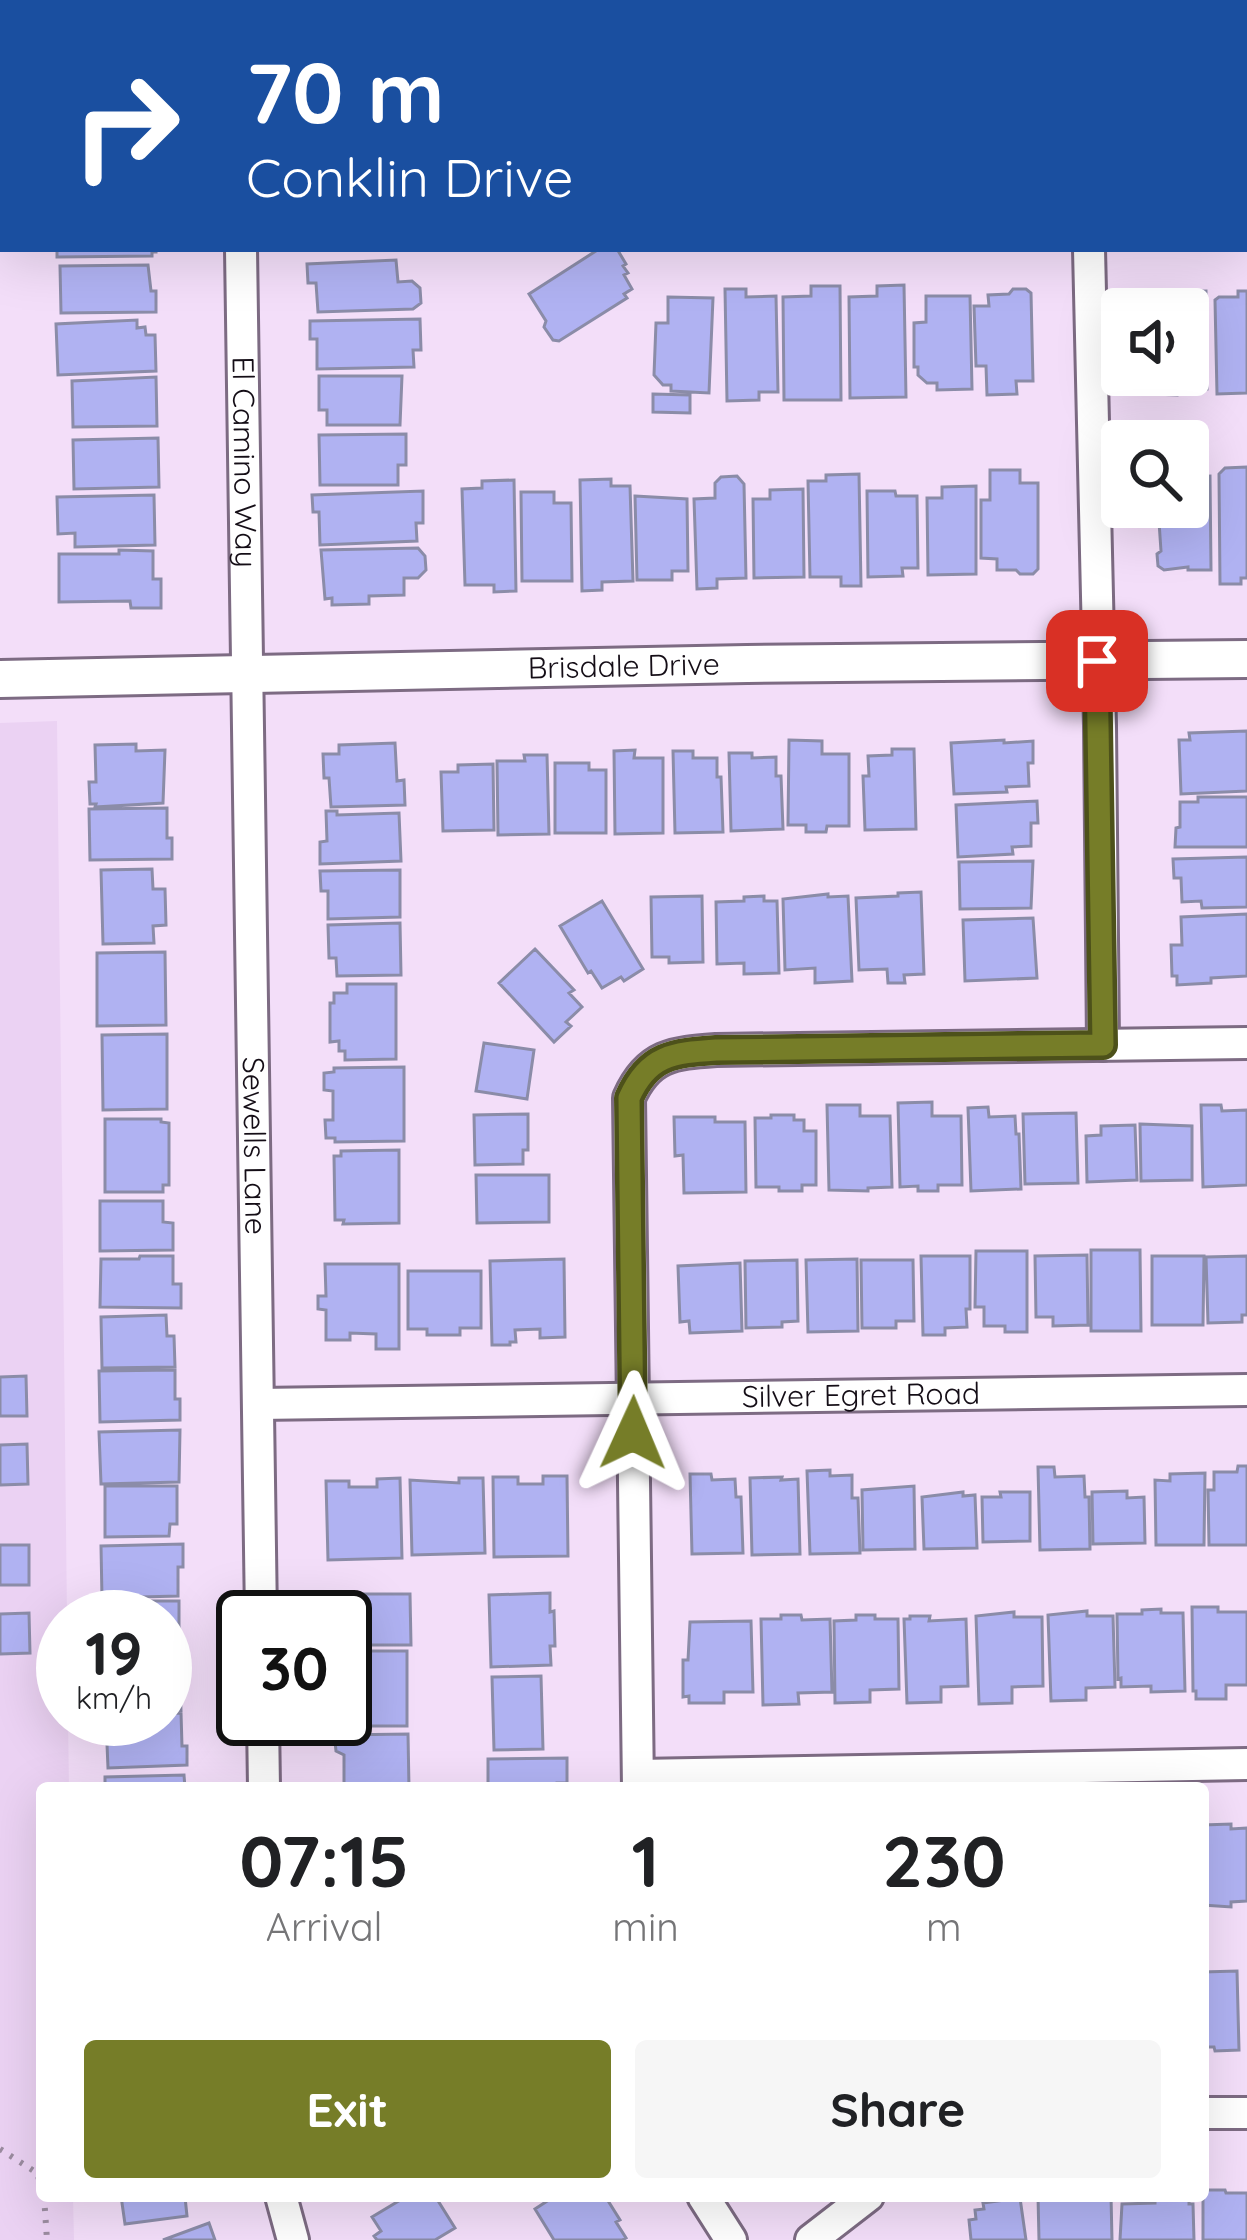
<!DOCTYPE html>
<html lang="en">
<head>
<meta charset="utf-8">
<style>
  :root { --surface:#fff; --page:#f6f6f6; --text:#202124; --muted:#757577; --accent:#767d28 }
  body { margin:0; font-family:Quicksand,sans-serif; background:var(--page); color:var(--text); height:100vh; display:flex; flex-direction:column; font-size:45px; white-space:nowrap }
  * { box-sizing:border-box; margin:0 }
  p { font-size:39px; color:var(--muted) }
  .icon { flex:none; width:66px; height:66px; fill:none; stroke:currentColor; stroke-width:2; stroke-linecap:round; stroke-linejoin:round }
  .map { position:relative; flex:1; overflow:hidden }
  .side { position:absolute; left:36px; top:1782px; width:1173px; height:420px; display:flex; flex-direction:column; background:var(--surface); border-radius:12px; box-shadow:0 12px 48px #0002 }
  .side>* { flex:none }
  .top-card { position:absolute; left:0px; top:0px; width:1248px; height:252px; box-shadow:0 12px 48px #0002; background:#1a4fa0; color:#fff; overflow:hidden }
  .fabs { position:absolute; left:1101px; top:288px; display:grid; gap:24px }
  .fabs a { display:grid; place-items:center; width:108px; height:108px; border-radius:12px; background:var(--surface); box-shadow:0 12px 48px #0002; font-size:60px }
  .speed { position:absolute; left:36px; top:1590px; display:flex; gap:24px; font-size:60px; font-weight:700; text-align:center }
  .speed>* { display:grid; place-content:center; width:156px; height:156px; border-radius:50%; background:var(--surface); box-shadow:0 12px 48px #0002; line-height:1 }
  .speed small { font-size:30px; font-weight:400 }
  .speed .limit { border:6px solid #111; border-radius:18px; background:#fff; color:#111 }
  .pin { position:absolute; display:grid; place-items:center; width:102px; height:102px; color:#fff; margin:-51px; border-radius:24px; box-shadow:0 6px 18px #0006 }
  .me { position:absolute; width:132px; margin:-66px; rotate:1deg; stroke-linejoin:round; filter:drop-shadow(0 0 9px #0008) }
  .turn { display:flex; align-items:center; gap:42px; height:252px; padding:0 48px; font-size:54px }
  .turn .icon { width:156px; height:156px; stroke-width:2.5 }
  .turn b { display:block; font-size:84px; line-height:102px }
  .eta { display:flex; justify-content:space-evenly; align-items:center; height:204px; text-align:center }
  .eta b { font-size:72px; font-weight:700; line-height:84px }
  .button { display:flex; gap:24px; margin-top:auto; padding:24px 48px }
  .button a { flex:1; height:138px; border-radius:12px; background:var(--accent); color:#fff; font-size:48px; font-weight:700; line-height:138px; text-align:center }
  .button a+a { background:var(--page); color:var(--text) }
  .map>svg:first-child { display:block }
</style>
</head>
<body>
<div class="map">
<svg width="1247" height="2240" viewBox="0 0 1247 2240">
  <rect width="100%" height="100%" fill="#f3def9"/>
  <path fill="#ebd2f3" d="M57,721L67,1617H63V1719H68L69,1788H42V2196H73L74,2240H0V723Z"/>
  <path fill="#b0b2f2" stroke="#8b8ca8" stroke-width="3" d="M57,249H156V252H152V256L57,257Z
    M599,249H617L626,264L623,266L628,273L624,275L632,289L624,294L627,298L559,341L553,340L544,327L546,321L529,294Z
    M396,260L398,282L412,281L420,288L421,303L413,309L318,312L316,283H308L307,264Z
    M148,265L151,291H156V312L61,313L60,266Z
    M904,285L906,397L850,398L849,297L877,296V286Z
    M811,286H840L841,400H784L783,297L811,296Z
    M725,289H746V297L776,296L778,392H759V400L727,401Z
    M1013,289H1026L1031,293L1033,381H1016L1017,394L987,395L986,366H976L974,306H989L988,295L1009,294Z
    M1206,291L1207,389H1197V393H1177V395L1154,394V375H1188V309H1144V303L1155,292Z
    M1238,291H1247V393L1217,394L1215,300L1219,297H1238Z
    M926,296H970L972,389L937,390V383H927L918,375V367H914V323L926,322Z
    M668,297L713,298L709,393L671,391V385H663L654,375L656,323H668Z
    M420,319L421,350H413L414,367L317,369V339H310V321Z
    M137,320V328L145,327L146,335H155L156,371L58,375L56,324Z
    M319,376H402L400,425H327V410H319Z
    M156,377L157,426L73,427L72,381Z
    M653,394L690,395V413L653,412Z
    M406,434V465H398V485H320L319,435Z
    M158,438L159,487L74,489L73,440Z
    M1247,467V578H1241V584H1220L1219,474L1225,468Z
    M990,470H1020V483H1038V569L1033,574H1020L1016,570H997V559L981,558V500H990Z
    M859,474L861,586H841V577H810L808,481H826V475Z
    M737,476L744,484L746,578L717,579V588L697,589L694,499L715,498V483L721,477Z
    M1210,476L1211,570H1188V567L1164,570L1158,566L1157,554L1161,551L1158,507H1188V477Z
    M611,479V486H630L633,581L602,582V590L582,591L580,480Z
    M514,480L516,591L494,592V585H465L462,489L482,488V481Z
    M976,486V574L928,575L927,498H942V487Z
    M803,489L804,577L754,578L753,499H770V490Z
    M423,491V523H416L417,541L320,545L319,512H313L312,495Z
    M867,491H895L896,496H917L918,568H902L903,576L868,577Z
    M521,492H554V503H571L572,581H522Z
    M154,495L155,545L75,547V533L58,534L57,497Z
    M635,496L687,499L688,571H672V580H637Z
    M418,548L425,556L426,570L418,578H404V595L369,596V604L332,605V598L325,599L321,550Z
    M119,550L153,551V579H161V608H131L130,601L59,602V554H119Z
    M1247,731V791L1181,794L1179,740H1190L1189,733Z
    M789,740L822,741V754H849V826H827L826,832H806V825H788Z
    M1004,740V743L1033,741V763H1028L1029,786L1006,787L1007,792L954,794L951,743Z
    M395,743L397,781L404,780L405,805L331,807L329,778H324L323,754H339V745Z
    M136,744V751L165,750L163,803L95,807L96,804H90L89,782H96L95,745Z
    M892,749H914L916,829L865,830L863,776H869L868,756L892,755Z
    M635,750L634,758H663V833L615,834L614,751Z
    M673,751H693V758H717V777H721L723,832L675,833Z
    M729,753H752V758L776,757V776H781L783,829L731,831Z
    M524,755H547L549,834L498,835L497,761H525Z
    M555,763H589V770H606V833H555Z
    M493,764L494,830L443,831L441,772H458V765Z
    M1198,797H1247V847H1175L1176,828L1180,827V802H1198Z
    M1037,801L1038,823H1031V846L1012,847L1013,854L958,857L956,805Z
    M167,808V838H172V859L90,860L89,809Z
    M326,811H337V815L399,813L401,861L320,864V842L327,841Z
    M1247,857V907L1202,908L1201,901L1182,902L1181,878H1174L1173,859Z
    M1033,861L1031,908L960,909L959,862Z
    M152,869L153,889H165L166,925L153,926L154,943L103,944L101,870Z
    M400,870V917L328,919V891H321L320,871Z
    M921,892L924,974L904,975L905,983H888L887,969L859,970L856,898L898,896V893Z
    M828,894V897L848,896L852,981L815,983V968L785,970L783,899Z
    M702,896L703,962L669,963V957H652L651,897Z
    M764,896V901H777L779,973L744,974V963L717,964L716,902L744,901V897Z
    M602,901L643,969L624,981L621,977L602,988L591,971L588,973L560,926Z
    M1247,914V976L1211,978V983L1177,985V976H1172L1171,945H1182L1181,917Z
    M1033,918L1037,978L965,981L963,920Z
    M400,923L401,975L337,976L336,958H329L328,925Z
    M535,949L574,990L569,993L582,1007L566,1022L571,1026L554,1042L499,983Z
    M165,952L166,1025L97,1026V953Z
    M347,984H396V1059L345,1060V1051H339V1041L330,1042V1003H334V993H347Z
    M167,1034V1109L103,1110L102,1035Z
    M484,1043L534,1050L527,1099L476,1091Z
    M404,1067V1141L335,1142V1138H326L325,1120H333V1091L324,1090V1073L334,1072V1068Z
    M932,1102V1116H961L962,1185H938V1191H918V1186L900,1187L898,1103Z
    M827,1105H860V1116H890L892,1187L868,1188V1191L829,1190Z
    M1201,1105H1221L1222,1111L1247,1110V1185L1203,1187Z
    M988,1107L989,1117L1015,1116L1016,1134H1019L1021,1189L971,1191L968,1108Z
    M1076,1113L1078,1183L1025,1184L1023,1114Z
    M528,1114V1150H523V1164L475,1165L474,1115Z
    M771,1115H794V1120H804V1131H816V1185H802V1191H779V1187H756L755,1118H771Z
    M674,1117H715V1122H745L746,1192L684,1193L683,1155L675,1156Z
    M105,1119H161V1122L169,1123V1185H163V1192H105Z
    M1140,1124L1192,1126V1180L1141,1181Z
    M1135,1125L1137,1180L1087,1182L1086,1136L1101,1135V1126Z
    M399,1150V1223L343,1224L344,1220H335L334,1156H341V1151Z
    M476,1175H549V1222L477,1223Z
    M100,1201H163V1222L173,1223V1250L100,1251Z
    M1091,1250H1140L1141,1331H1091Z
    M976,1251H1027V1332H1005V1326H984V1307H975Z
    M1087,1255L1088,1325L1053,1326V1317H1036L1035,1256Z
    M140,1256H173V1284H181V1308L100,1307L101,1259H139Z
    M921,1256H970V1309H966L967,1327L945,1328V1335H923Z
    M1152,1256H1204L1203,1325H1152Z
    M1247,1256V1315H1242V1322L1208,1323L1206,1257Z
    M564,1259L565,1337L540,1338V1329L515,1330L516,1342H510V1345H492L490,1261Z
    M857,1259L858,1331L808,1332L806,1260Z
    M797,1260L798,1321L782,1322V1327L746,1328L745,1261Z
    M861,1260H913L914,1321H896V1328H862Z
    M740,1263L742,1331L690,1333L689,1321L680,1322L678,1266Z
    M325,1264H399V1349H376V1334L350,1333V1340H326V1310L318,1309V1296H326Z
    M408,1271H481V1328H460V1335H427V1329H408Z
    M166,1315L167,1336H174L175,1367L102,1368L101,1317Z
    M175,1370V1399H180V1420L100,1422L99,1371Z
    M26,1376L27,1416H0V1377Z
    M180,1430L179,1482L101,1484L99,1432Z
    M27,1444L28,1484L0,1485V1445Z
    M1238,1466H1247V1545H1209L1208,1490H1214V1472H1237Z
    M1038,1467H1054L1055,1477L1084,1476L1085,1497H1089L1090,1549L1040,1550Z
    M830,1470V1476L852,1475V1498H858L860,1553L810,1554L807,1471Z
    M1205,1473L1204,1545H1156L1155,1480L1170,1481V1474Z
    M690,1474H711L712,1480L735,1479L736,1497H741L743,1553L692,1554Z
    M543,1476H567L568,1556L494,1557L493,1477H518V1484H543Z
    M782,1477L781,1480L798,1479L800,1554L752,1555L750,1478Z
    M400,1478L402,1558L328,1560L326,1481H349V1487H377V1479Z
    M459,1478H483L485,1553L412,1555L410,1480L459,1483Z
    M105,1486H177V1524H170L169,1536L105,1537Z
    M914,1486L915,1549L863,1550L862,1490Z
    M1127,1491V1498L1144,1497L1145,1543L1093,1544L1092,1492Z
    M963,1492V1496L975,1495L977,1548L924,1549L922,1497Z
    M1000,1492H1030V1541L983,1542L982,1497H1001Z
    M183,1544V1567H178V1596L102,1598L101,1546Z
    M0,1545H29V1585H0Z
    M550,1593V1612L554,1611L555,1646H550L551,1665L491,1667L489,1595Z
    M346,1594H410L411,1645H345V1617H338V1612H347Z
    M107,1601H179V1628H171V1653H165V1617H107Z
    M1192,1607H1218V1612H1247V1685H1226V1699H1196V1691H1193Z
    M1161,1609V1613H1183L1185,1691L1151,1692V1686L1121,1687V1678L1118,1679L1117,1614H1142V1610Z
    M1087,1611V1616H1113L1115,1687L1086,1688V1700L1051,1701L1048,1615Z
    M1014,1612V1617H1042L1043,1686L1012,1687V1703L979,1704L976,1616Z
    M29,1613L30,1653L0,1654V1614Z
    M781,1615H801L802,1620L830,1619L832,1692L798,1693L799,1704L763,1705L761,1619H781Z
    M856,1615H875V1619H898L899,1689L870,1690V1702L835,1703L834,1621L856,1620Z
    M910,1616H930L929,1621L966,1619L968,1686L941,1687V1702L907,1703L904,1619H910Z
    M751,1621L753,1692H724V1703H689V1696L683,1697V1660H688L690,1622Z
    M349,1651H407V1726H350V1723L342,1722V1719H345V1656H349Z
    M165,1661H187V1681H180L181,1711L165,1712Z
    M541,1676L543,1749L494,1750L492,1677Z
    M181,1713L182,1746H187V1765L108,1768L106,1720L165,1719V1714Z
    M408,1734L409,1788H344V1755L336,1751L335,1742L339,1735Z
    M567,1758V1783H557V1788H488V1759Z
    M184,1775L185,1788H105V1777Z
    M1231,1824V1829L1247,1828V1901L1231,1902V1907L1203,1905V1825Z
    M1237,1971L1239,2050L1215,2051L1214,2047H1203V1972Z
    M1203,2190H1225L1226,2193H1247V2240H1203Z
    M121,2196H195L185,2197L187,2216L125,2224Z
    M407,2196H435L455,2228L435,2240H377L374,2236L381,2231L372,2217Z
    M555,2196H605L620,2220L616,2222L626,2238L622,2240H554L535,2209Z
    M1038,2196H1111L1112,2240H1039Z
    M1155,2196H1189V2204H1193L1194,2240H1120L1122,2204L1155,2203Z
    M1020,2198L1026,2240H971L969,2220L976,2219L975,2210L984,2209L983,2203Z
    M209,2223L215,2240H163Z"/>
  <g fill="none" stroke-linecap="round" stroke-linejoin="round">
    <g stroke="#7d6b83" stroke-width="36">
      <g id="minor">
        <path d="M240,3V0"/>
        <path d="M678,3V0"/>
        <path d="M1090,3V0"/>
        <path d="M1245,213H1247"/>
        <path id="s1" d="M241,249L261,1617"/>
        <path d="M1089,249L1100,726L1103,1045"/>
        <path id="s2" d="M258,1404L1247,1390"/>
        <path d="M263,1719L264,1788"/>
        <path d="M638,1775L1247,1764"/>
        <path d="M638,1788L629,1098C648,1055 673,1053 716,1050L1247,1043"/>
        <path d="M1203,2113H1247"/>
        <path d="M281,2196L293,2240"/>
        <path d="M703,2196L731,2240"/>
        <path d="M811,2240L868,2196"/>
      </g>
    </g>
    <g stroke="#7d6b83" stroke-width="42">
      <g id="tertiary">
        <path id="s3" d="M0,679L747,664L1247,659"/>
      </g>
    </g>
    <path stroke="#9b8ca0" stroke-width="6" stroke-dasharray="3 9" stroke-linecap="butt" d="M0,2149L37,2173L42,2189
      M44,2196L47,2240"/>
    <use href="#minor" stroke="#fff" stroke-width="30"/>
    <use href="#tertiary" stroke="#fff" stroke-width="36"/>
  </g>
  <g fill="none" stroke-linecap="round" stroke-linejoin="round">
    <g stroke="#4d511a" stroke-width="30">
      <path id="route" d="M633,1433L629,1098C648,1055 673,1053 716,1050L1103,1045L1097,661"/>
    </g>
    <use href="#route" stroke="#767d28" stroke-width="21"/>
  </g>
  <g text-anchor="middle" stroke-width="9" stroke-linejoin="round" paint-order="stroke">
    <g font-size="30" fill="#140d16" stroke="#fff">
      <text dy="10" stroke="none"><textPath href="#s1" startOffset="213">El Camino Way</textPath></text>
      <text dy="10" stroke="none"><textPath href="#s3" startOffset="624">Brisdale Drive</textPath></text>
      <text dy="10" stroke="none"><textPath href="#s1" startOffset="897">Sewells Lane</textPath></text>
      <text dy="10" stroke="none"><textPath href="#s2" startOffset="603">Silver Egret Road</textPath></text>
    </g>
  </g>
</svg>
<div class="fabs">
<a><svg class="icon" aria-label="sound" viewBox="0 0 24 24"><path d="M4 9h4l5-4v14l-5-4H4zM17 9q2 3 0 6"/></svg></a>
<a><svg class="icon" aria-label="search" viewBox="0 0 24 24"><circle cx="10" cy="10" r="6"/><path d="M15 15l6 6"/></svg></a>
</div>
<div class="speed"><div>19<small>km/h</small></div><div class="limit">30</div></div>
<div class="pin" style="left:1097px;top:661px;background:#d93025"><svg class="icon" aria-label="arrive" viewBox="0 0 24 24"><path d="M6 21V4h12l-3 4 3 4H6"/></svg></div>
<svg class="me" style="left:633px;top:1433px" viewBox="-20 -20 40 40"><path d="M0-17L14 15 0 8-14 15z" fill="#767d28" stroke="#fff" stroke-width="4"/></svg>
<div class="top-card">
<div class="turn"><svg class="icon" aria-label="right" viewBox="0 0 24 24"><path d="M7 20v-9h11M14 6l5 5-5 5"/></svg><div><b>70 m</b>Conklin Drive</div></div>
</div>
<section class="side">
<div class="eta">
<div><b>07:15</b><p>Arrival</p></div>
<div><b>1</b><p>min</p></div>
<div><b>230</b><p>m</p></div>
</div>
<div class="button"><a>Exit</a><a>Share</a></div>
</section>
</div>
</body>
</html>
